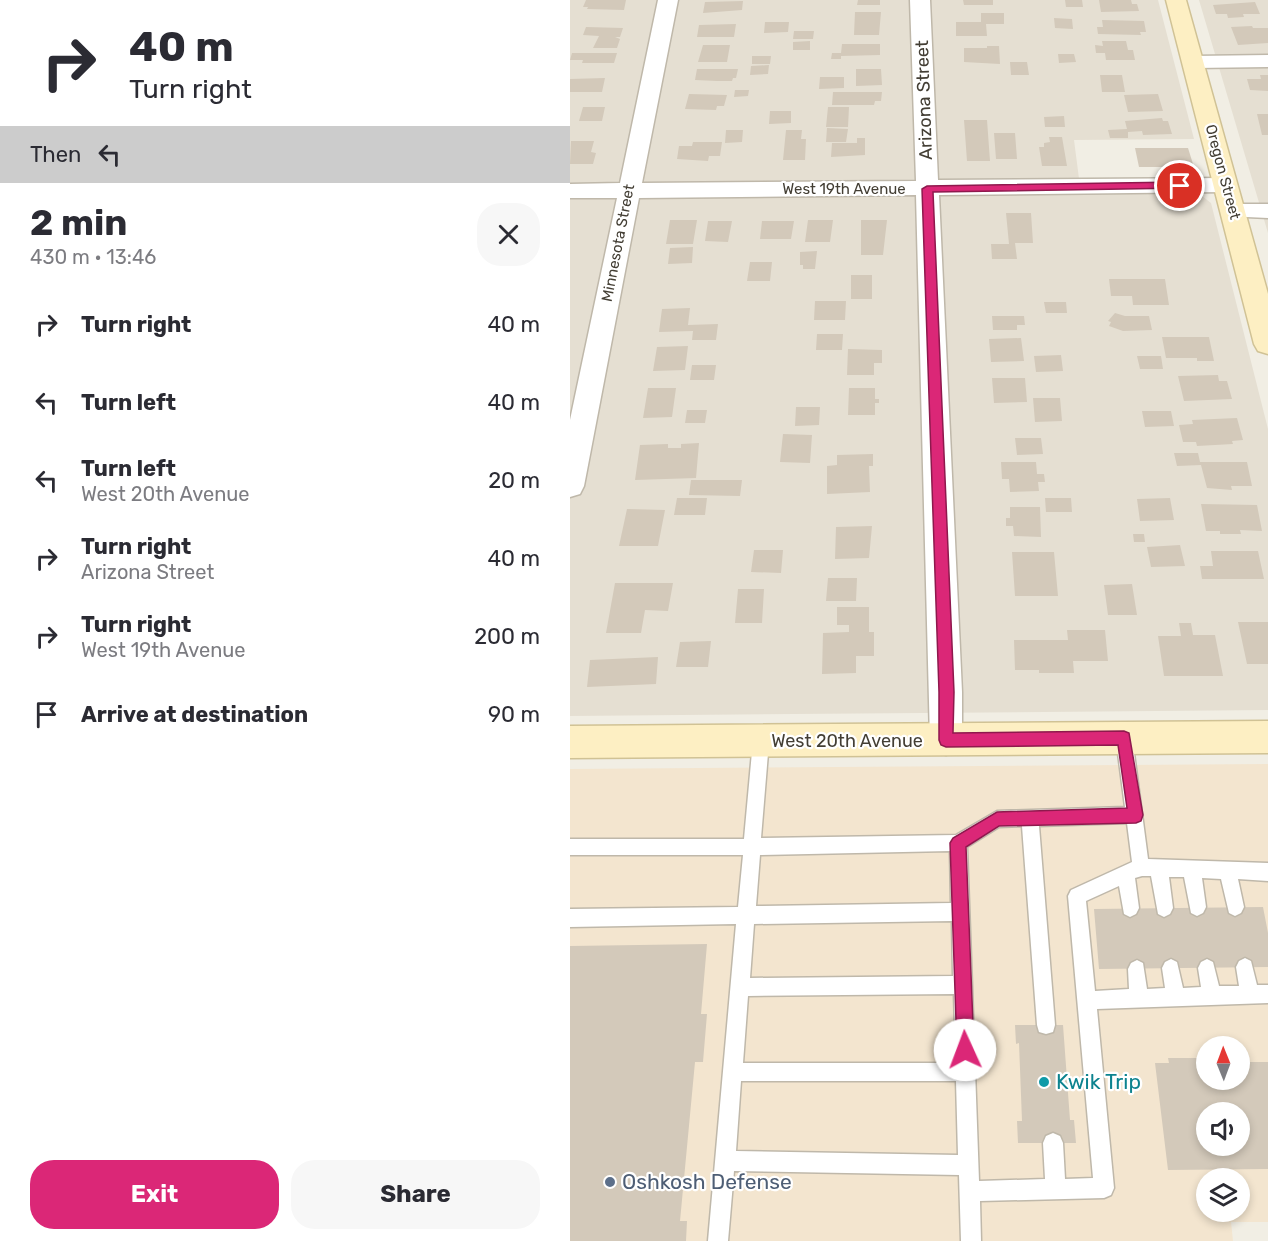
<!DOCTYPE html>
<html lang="en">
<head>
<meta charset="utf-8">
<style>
  :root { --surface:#fff; --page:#f7f7f7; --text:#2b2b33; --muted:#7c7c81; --accent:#db2777 }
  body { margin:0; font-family:Rubik,sans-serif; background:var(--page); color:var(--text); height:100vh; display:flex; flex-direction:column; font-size:22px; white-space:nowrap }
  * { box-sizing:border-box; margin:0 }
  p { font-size:20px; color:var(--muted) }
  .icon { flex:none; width:33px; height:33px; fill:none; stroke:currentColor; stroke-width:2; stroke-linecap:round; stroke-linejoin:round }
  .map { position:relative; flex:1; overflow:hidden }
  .side { display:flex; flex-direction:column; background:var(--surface); width:570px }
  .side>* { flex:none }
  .hud { background:#fff; color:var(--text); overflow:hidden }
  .needle { width:39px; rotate:359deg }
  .fabs { position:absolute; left:626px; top:1036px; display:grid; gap:12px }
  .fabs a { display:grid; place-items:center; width:54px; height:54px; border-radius:50%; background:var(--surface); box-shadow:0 3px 9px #0003; font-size:30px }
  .pin { position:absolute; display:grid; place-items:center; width:51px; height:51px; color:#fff; margin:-26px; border:3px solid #fff; border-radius:50%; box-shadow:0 2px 6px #0007 }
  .me { position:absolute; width:66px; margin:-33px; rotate:358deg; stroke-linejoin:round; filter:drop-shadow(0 0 4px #0008) }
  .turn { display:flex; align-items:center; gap:21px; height:126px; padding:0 30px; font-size:27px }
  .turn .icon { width:78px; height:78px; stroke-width:2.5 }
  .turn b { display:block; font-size:42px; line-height:51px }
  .then { display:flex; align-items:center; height:57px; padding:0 30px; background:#0003; gap:12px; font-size:22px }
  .round { display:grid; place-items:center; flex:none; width:63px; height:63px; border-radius:24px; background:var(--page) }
  .overview { display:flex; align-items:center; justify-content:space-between; height:102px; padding:0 30px }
  h1 { font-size:36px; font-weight:700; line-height:45px }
  .cta { display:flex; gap:12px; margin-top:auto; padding:12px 30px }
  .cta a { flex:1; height:69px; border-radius:24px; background:var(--accent); color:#fff; font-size:24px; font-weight:700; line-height:69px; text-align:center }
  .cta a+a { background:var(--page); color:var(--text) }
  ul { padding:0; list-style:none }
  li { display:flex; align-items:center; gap:18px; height:78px; padding:0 30px }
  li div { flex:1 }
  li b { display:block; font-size:22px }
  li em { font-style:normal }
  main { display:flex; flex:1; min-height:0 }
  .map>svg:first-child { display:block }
</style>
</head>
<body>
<main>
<section class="side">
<div class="hud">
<div class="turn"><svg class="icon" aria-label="right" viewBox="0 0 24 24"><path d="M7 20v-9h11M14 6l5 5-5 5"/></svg><div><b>40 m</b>Turn right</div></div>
<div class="then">Then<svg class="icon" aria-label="left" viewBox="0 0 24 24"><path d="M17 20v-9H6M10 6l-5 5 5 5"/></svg></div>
</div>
<div class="overview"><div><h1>2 min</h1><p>430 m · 13:46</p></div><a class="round"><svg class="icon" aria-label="close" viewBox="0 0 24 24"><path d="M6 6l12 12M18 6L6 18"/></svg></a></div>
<ul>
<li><svg class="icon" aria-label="right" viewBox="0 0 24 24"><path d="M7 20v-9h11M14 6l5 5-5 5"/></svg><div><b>Turn right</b></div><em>40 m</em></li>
<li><svg class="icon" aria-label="left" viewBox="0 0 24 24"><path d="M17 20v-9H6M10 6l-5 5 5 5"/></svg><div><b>Turn left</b></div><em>40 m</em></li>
<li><svg class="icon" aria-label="left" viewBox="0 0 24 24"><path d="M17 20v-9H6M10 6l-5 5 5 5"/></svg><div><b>Turn left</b><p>West 20th Avenue</p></div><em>20 m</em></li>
<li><svg class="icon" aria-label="right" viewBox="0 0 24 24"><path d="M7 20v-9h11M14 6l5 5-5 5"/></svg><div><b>Turn right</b><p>Arizona Street</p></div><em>40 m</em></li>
<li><svg class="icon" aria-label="right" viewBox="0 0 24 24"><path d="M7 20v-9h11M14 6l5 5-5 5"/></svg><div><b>Turn right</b><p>West 19th Avenue</p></div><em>200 m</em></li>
<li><svg class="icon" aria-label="arrive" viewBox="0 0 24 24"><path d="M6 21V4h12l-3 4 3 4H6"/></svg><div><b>Arrive at destination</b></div><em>90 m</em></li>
</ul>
<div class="cta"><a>Exit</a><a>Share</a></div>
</section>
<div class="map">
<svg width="698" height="1241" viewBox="0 0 698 1241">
  <rect width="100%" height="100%" fill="#f1eee4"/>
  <path fill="#e5dfd2" d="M0,0H588L624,139L504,140L511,194H618L632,196L641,203L698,429V710L0,716Z
    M629,0H698V233Z"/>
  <path fill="#f3e5cf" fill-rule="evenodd" d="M698,764V1222H661L663,1241H0V769ZM636,1047H669V1080H636ZM636,1113H669V1146H636ZM636,1179H669V1212H636Z"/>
  <path fill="#d3c9ba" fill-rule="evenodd" d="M16,0H56L54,10L17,9L18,7H13Z
    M288,0H310V5H287Z
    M393,0H423V5H394Z
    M495,0H512L513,7H496Z
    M529,0H561L562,4H567L569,11L531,12Z
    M173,1L172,10L133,13L135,2Z
    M685,2L690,14H673L674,17L658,18L657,14H646L643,5Z
    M285,12H311L309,35H284Z
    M411,13H434V24H416L417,36H386V22H411Z
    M484,18L502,19L503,29L485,28Z
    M532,20L574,21L576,32H570L571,35L528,34L527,27H533Z
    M195,22H219L218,32L194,33Z
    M166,24L164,37H127L129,25Z
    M682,26L683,28H698V43L668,45L661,27Z
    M16,27L53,28L50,37H45L50,39L47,48H23L29,36L13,35Z
    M224,31H244L243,39H223Z
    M240,41V50H223V42Z
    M532,41H556L558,50H563L565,60H536L535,53H526L525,45L533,46Z
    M272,44H310V55L271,56V59H261L262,53H271Z
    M133,45H160L157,62H128Z
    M417,46H429L430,64L394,62V48H417Z
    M2,53H47L44,63H12L13,60H0Z
    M488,54H504L506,62L489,63Z
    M182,56H201L200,64H182Z
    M440,62H457L459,75H441Z
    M199,65L198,74L180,75L181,66Z
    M127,69H168L166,78H163L162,81H147L125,80Z
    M286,69H311L312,85L286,86Z
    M530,75H552L555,92H532Z
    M690,75H698V91L680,90L677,79H691Z
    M250,77H274V88L249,89Z
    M35,78L32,92H0V79Z
    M165,90H179L178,96L164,97Z
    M263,92H312L311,101H305L304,105H262Z
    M119,94L157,95L154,106H147L146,110L115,109Z
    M588,94L593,111L558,112L554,95Z
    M13,107H35L32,121H9Z
    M258,107H279L278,127H256Z
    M200,111H221V123L199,124Z
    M687,114H698V135H692Z
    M494,116L495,127H475L474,117Z
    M592,118L593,121H598L602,134L573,135L572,131L558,132V138H540L538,130L557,129L555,121Z
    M394,120H417L420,161H397Z
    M257,128L278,129L276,142H256Z
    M156,130H173L172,142L155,143Z
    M216,130H232L231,139H236L235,160H213Z
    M424,133H445L447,159H426Z
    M479,137H492L497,166H472L469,147H474V143L480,142Z
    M287,138H295V155L261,157L262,143H287Z
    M1,141H24L21,152L26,153L23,164H0Z
    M123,142H152L150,156H139L138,161L107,159L109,146H122Z
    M565,148H618L623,164L620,167H569Z
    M436,213H461L463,243H445L447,259H422L421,244H439Z
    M100,220H127L123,244H96Z
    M238,220H263L260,242H235Z
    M291,220H317L313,255H291Z
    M138,221H162L158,242L135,241Z
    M192,221H224L221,239H190Z
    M123,247L122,263L98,264L100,248Z
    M247,251L245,269H233V265H230V252Z
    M180,262H202L200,281H177Z
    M281,275H302V299H281Z
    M539,279H595L599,305H563L562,296H541Z
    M245,301H276L275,320H244Z
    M474,302H496L497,313H476Z
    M120,308L118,325L148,324L146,340H122L123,331L89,332L92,309Z
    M545,313L555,316H579L582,330L553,331L539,326L541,322L538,321Z
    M422,316H454L455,325H447V330H423Z
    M247,334H273L272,350H246Z
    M592,337H639L644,361H627V358H596Z
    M451,338L454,361L421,362L419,339Z
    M118,346L115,370L83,371L87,347Z
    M278,349L312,350V363H304V375H277Z
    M491,355L493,371L466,372L464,356Z
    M567,356H591L593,369H570Z
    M122,365H146L144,380H120Z
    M648,375L649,381H657L662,399L614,401L608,376Z
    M422,378H455L457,402L424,403Z
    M78,388H106L102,417L73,418Z
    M279,388H305V399H309V403H305V415H278Z
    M463,398H490L492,421L465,422Z
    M226,407H250L249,425L225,426Z
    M117,410H137L135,423H115Z
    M572,411H601L604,426L575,427Z
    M667,418L673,440L662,441L663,444L627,446L626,442H613L609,425L623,424L622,420Z
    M213,434L242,435L240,463L210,462Z
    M445,438H471L473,454L447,455Z
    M129,443L126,478L65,480L70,445L98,444V448H111V444Z
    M604,453H628L630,462H677L682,486H661L662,490L637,488L631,465L607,466Z
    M303,454V466H299L300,492L257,494V466L267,465V455Z
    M431,462H466L467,474H474L475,482H468L469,491L440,492L439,479H432Z
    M121,480H172L170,496L119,495Z
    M107,498H137L135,515H104Z
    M475,498H501L502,512H476Z
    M600,498L604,520L570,521L567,499Z
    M631,504L687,505L692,531L670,530L671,534H650V531H636Z
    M440,507H470L471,537L444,536L443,526H436V518H440Z
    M57,509L95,510L88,546H49Z
    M302,526L299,558L265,559L266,527Z
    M563,534H574L575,542H564Z
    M610,545L615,566L581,567L577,547Z
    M184,550H213L211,573L181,572Z
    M641,551H688L694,579H632L630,566H643Z
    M442,552H484L488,596H445Z
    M258,578H287L286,601H256Z
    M45,583H103L98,611L75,610L71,633H36Z
    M562,584L567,615H538L534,585Z
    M168,589H194L192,623H165Z
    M267,607H299V632H304V656H286V673L252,674L253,633L279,632V625H267Z
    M668,622H698V664H677Z
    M609,623H621L623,635H645L653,676H594L588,636H611Z
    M497,630H535L538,661H503L504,673H469V670H445L444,640H498Z
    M141,641L138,667H106L110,642Z
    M88,657L86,684L17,687L20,660Z
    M693,907L698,933V967L529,969L524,909Z
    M137,944L131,1014H137L133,1062H125L110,1221H117L116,1241H0V946Z
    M445,1025H493L500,1120H504L506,1143H448L447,1121H452L449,1043L446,1044Z
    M598,1058H636V1080H669V1062H698V1169L598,1170L585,1063H599ZM636,1113H669V1146H636Z"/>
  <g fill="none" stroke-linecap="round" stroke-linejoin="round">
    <g stroke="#bfb8aa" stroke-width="3">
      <path id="service" d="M554,731L560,733L562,738L578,859L698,863V881L668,879L674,907L671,913L665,916L659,913L651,879L632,878L636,907L633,913L627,916L621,913L614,877H599L603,908L600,914L594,917L588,914L581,876H572L565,878L569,908L566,914L560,917L554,914L549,886L516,901L525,991L559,989L558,969L561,963L567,960L573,963L577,989L595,988L592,968L595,962L601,959L607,962L613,988L631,987L628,968L631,962L637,959L643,962L649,986H669L666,967L669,961L675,958L681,961L687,985H698V1003L527,1009L544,1188L541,1195L534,1198L410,1201L411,1241H391L389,1175L164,1171L158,1241H138L166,924L0,927V909L168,907L173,855H0V839H174L183,741L185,736L191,734L197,736L199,741L191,838L386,835L427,811L555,807L546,738L548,733ZM557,823L562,862L501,890L498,896L523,1178L495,1179L493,1143L490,1136L483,1133L476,1136L473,1143L475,1179L409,1181L397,847L429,827L452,826L467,1025L469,1032L476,1034L483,1032L485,1025L469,826ZM380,851L381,903L186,906L190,855ZM382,921L383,976L180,978L184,924ZM384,994L386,1063H173L178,996ZM171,1081H386L388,1155L166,1151Z"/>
    </g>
    <g stroke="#bfb8aa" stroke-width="3">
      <path id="minor" d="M88,0H108L72,183L346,181L340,0H360L368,180L656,178L664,180L667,185L664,190L656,192L369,195L392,692V740L387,751L376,755L365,751L360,740L346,195L69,198L14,486L10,494L0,497V420L47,198H0V184L50,183Z
        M698,55V67L625,68L618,66L615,62L618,58L625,56Z
        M663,204H698V218L655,216L652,211L655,206Z"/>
    </g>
    <g stroke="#d0c295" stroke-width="3">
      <path id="secondary" d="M596,0H616L698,294V354L688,351L684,344Z
        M698,721V753L0,758V726Z"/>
    </g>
    <use href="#service" fill="#fff" fill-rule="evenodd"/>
    <use href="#minor" fill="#fff" fill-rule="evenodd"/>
    <use href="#secondary" fill="#fdefc3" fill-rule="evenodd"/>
  </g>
  <path fill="#db2777" stroke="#8e194d" stroke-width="1.5" d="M610,182L614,183V188L363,192L384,692L383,733L554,731L559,733L573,815L571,821L566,823L429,826L396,847L404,1050L401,1056L395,1059L389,1056L387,1050L380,843L383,838L427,812L557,808L548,745L376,747L371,745L369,740V692L352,189L357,186Z"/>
  <circle fill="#0f9aa8" stroke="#fff" stroke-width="2" cx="474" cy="1082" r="6"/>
  <circle fill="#5c6f8a" stroke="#fff" stroke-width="2" cx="40" cy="1182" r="6"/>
  <g text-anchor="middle" stroke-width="4.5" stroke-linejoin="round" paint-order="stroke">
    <g font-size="15" fill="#433e34" stroke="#fff">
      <text transform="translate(653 172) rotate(75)" y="5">Oregon Street</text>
      <text x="274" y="194">West 19th Avenue</text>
      <text transform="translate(48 243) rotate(-79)" y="5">Minnesota Street</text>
    </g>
    <g font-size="18" fill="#433e34" stroke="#fff">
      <text transform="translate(354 100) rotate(-92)" y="6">Arizona Street</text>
      <text x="277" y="747">West 20th Avenue</text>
    </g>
    <g font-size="21" fill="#0d838f" stroke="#fff" text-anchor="start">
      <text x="486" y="1089">Kwik Trip</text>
    </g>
    <g font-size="21" fill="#4e5e75" stroke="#fff" text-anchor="start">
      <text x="52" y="1189">Oshkosh Defense</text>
    </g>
  </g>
</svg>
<div class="fabs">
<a><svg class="needle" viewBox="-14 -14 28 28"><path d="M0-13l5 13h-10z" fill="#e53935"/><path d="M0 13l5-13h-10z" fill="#7c7c81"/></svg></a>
<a><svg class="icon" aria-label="sound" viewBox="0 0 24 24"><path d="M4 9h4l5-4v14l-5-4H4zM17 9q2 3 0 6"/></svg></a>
<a><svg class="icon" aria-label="layers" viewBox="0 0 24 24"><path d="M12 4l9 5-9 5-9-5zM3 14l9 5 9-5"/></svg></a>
</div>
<div class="pin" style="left:610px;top:186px;background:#d93025"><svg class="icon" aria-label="arrive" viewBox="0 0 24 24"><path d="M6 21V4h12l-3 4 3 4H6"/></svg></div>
<svg class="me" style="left:395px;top:1050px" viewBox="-20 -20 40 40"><circle r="19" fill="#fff"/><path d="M0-13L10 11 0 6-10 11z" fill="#db2777"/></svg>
</div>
</main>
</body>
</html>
